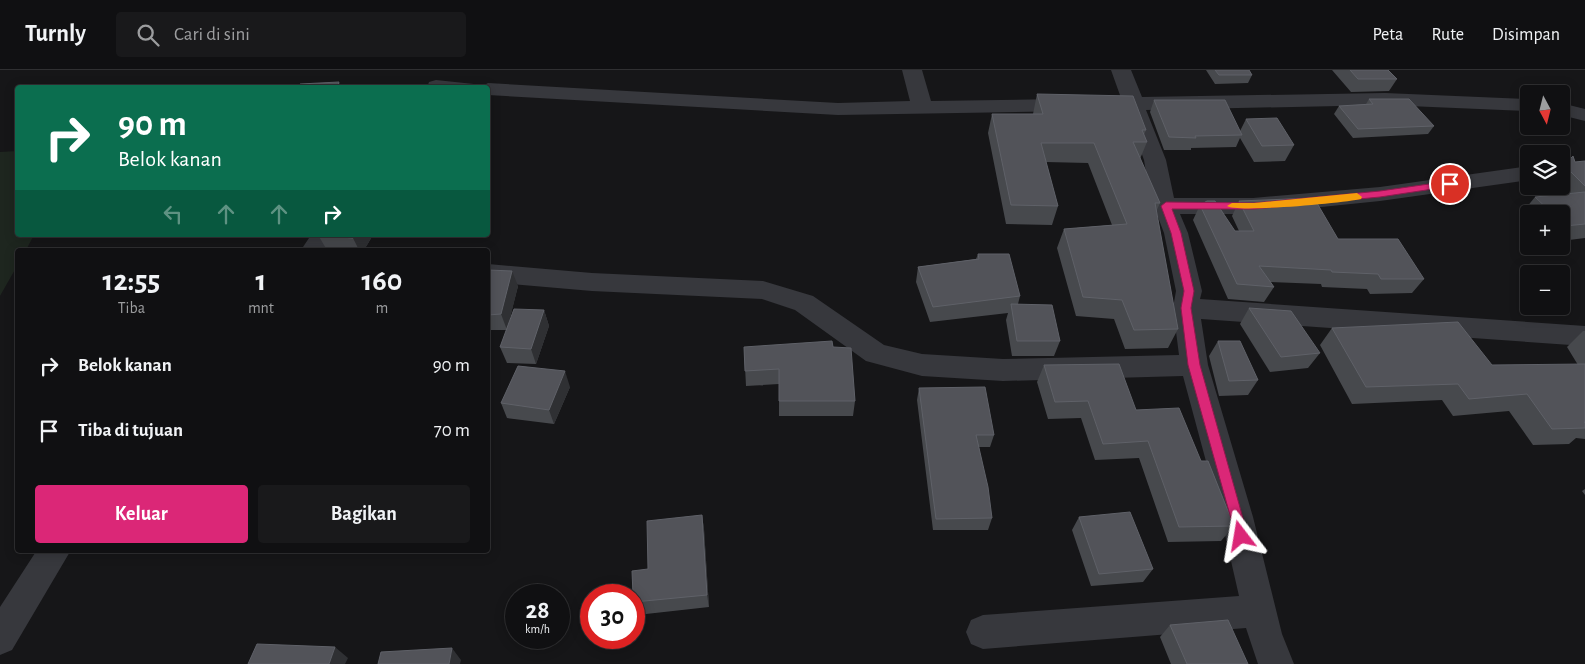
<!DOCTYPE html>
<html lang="id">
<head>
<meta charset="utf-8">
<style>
  :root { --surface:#101012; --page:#19191b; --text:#f1f3f6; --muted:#9c9d9f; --line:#303032; --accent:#db2777 }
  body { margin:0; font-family:"Alegreya Sans",sans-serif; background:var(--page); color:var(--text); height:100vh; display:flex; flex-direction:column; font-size:19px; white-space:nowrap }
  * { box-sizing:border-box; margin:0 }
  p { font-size:16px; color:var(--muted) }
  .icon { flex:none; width:28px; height:28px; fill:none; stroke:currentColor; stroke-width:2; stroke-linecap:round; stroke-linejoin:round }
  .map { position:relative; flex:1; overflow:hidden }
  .drawer { position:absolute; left:15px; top:178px; width:475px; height:305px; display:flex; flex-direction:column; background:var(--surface); border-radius:5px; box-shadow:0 2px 12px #0003,0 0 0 1px var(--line) }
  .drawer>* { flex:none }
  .top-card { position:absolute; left:15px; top:15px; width:475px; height:152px; border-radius:5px; box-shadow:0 2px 12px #0003,0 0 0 1px var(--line); background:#0b6e4f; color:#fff; overflow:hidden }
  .needle { width:32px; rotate:173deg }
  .tools { position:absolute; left:1520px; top:15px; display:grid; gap:10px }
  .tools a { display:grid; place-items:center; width:50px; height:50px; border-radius:5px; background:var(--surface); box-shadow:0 2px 12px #0003,0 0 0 1px var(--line); font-size:25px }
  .speed { position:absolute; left:505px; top:514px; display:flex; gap:10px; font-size:25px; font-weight:700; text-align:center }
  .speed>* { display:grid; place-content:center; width:65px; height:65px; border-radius:50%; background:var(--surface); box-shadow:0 2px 12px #0003,0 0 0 1px var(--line); line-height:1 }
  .speed small { font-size:12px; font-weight:400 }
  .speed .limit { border:8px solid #d22; background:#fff; color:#111 }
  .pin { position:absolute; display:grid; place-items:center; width:42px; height:42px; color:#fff; margin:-21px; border:2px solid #fff; border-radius:50%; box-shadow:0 1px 5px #0007 }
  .me { position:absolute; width:55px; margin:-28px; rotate:346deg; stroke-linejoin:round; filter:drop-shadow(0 0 4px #0008) }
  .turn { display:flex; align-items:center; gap:18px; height:105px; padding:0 20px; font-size:22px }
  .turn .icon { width:65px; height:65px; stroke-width:2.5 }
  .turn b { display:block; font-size:35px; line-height:42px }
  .lanes { display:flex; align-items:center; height:48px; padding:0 20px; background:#0003; justify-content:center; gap:25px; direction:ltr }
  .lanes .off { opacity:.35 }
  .eta { display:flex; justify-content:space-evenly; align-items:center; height:85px; text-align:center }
  .eta b { font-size:30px; font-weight:600; line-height:35px }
  .button { display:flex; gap:10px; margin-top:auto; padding:10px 20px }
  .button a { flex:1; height:58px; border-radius:5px; background:var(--accent); color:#fff; font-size:20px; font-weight:600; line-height:58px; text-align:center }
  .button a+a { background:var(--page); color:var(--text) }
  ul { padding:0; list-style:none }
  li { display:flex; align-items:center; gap:15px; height:65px; padding:0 20px }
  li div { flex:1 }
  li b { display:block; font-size:19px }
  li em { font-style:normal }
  header { display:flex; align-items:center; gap:30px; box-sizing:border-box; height:70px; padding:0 25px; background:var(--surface); border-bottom:1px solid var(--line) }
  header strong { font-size:24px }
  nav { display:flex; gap:28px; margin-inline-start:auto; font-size:18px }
  .search { width:350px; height:45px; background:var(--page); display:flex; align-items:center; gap:12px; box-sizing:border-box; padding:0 18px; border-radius:5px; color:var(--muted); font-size:19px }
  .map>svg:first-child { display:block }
</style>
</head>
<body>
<header>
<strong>Turnly</strong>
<div class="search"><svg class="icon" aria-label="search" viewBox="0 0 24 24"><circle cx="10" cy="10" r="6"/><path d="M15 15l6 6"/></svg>Cari di sini</div>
<nav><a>Peta</a><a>Rute</a><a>Disimpan</a></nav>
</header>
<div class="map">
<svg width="1585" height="594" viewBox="0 0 1585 594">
  <rect width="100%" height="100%" fill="#161618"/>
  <path fill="#1e261f" d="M17,81L18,165H34L26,180H18L17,196L0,226V82Z"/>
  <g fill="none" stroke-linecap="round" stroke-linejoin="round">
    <path fill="#37383d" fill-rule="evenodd" d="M902,0H922L931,31L1121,28L1111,0H1131L1142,27L1385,23L1529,29V41L1385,35L1146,40L1166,90L1174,128H1253L1380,117L1529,96V110L1380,131L1253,144H1180L1188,163L1202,221L1200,229L1585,256V276L1201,249L1208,295L1253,447L1282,564L1294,594H1258L1246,558L983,579L971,574L966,562L971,550L983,545L1239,526L1221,447L1183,306L1003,311L922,306L866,291L795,240L762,229L592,221L488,212V194L592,203L763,211L813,226L884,275L922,284L1003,289L1179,285L1173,238L1176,221L1164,163L1150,126L1144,90L1126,40L838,45L488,25V18H479L488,13L838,33L910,31Z
      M436,10L474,14L477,18H427L429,12Z
      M1561,33L1585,39V51L1561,45Z
      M311,165H335L326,180H301Z
      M37,480H71L12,580L0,585V537Z"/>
  </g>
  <path fill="#47494d" d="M1206,0H1249L1252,5L1248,13L1215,14Z
    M1332,0H1388L1397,9L1389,21L1351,22Z
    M1037,24L1146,60L1144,65L1147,72L1140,89L1160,133L1156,142L1178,259L1168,278L1125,279L1114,249L1076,246L1057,178L1064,159L1112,155L1088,93L1046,92L1058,136L1052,155L1006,154L988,63L992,44H1033Z
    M1369,29L1434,56L1428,64L1353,68L1334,44L1339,36L1366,34Z
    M1154,30L1240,61L1246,49L1294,75L1285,91L1254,92L1240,68L1236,77L1191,78V80H1164L1150,42Z
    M1573,86L1575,92L1585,91V168L1561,171V144H1529V150L1522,143L1535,127L1563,124L1555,116H1561V98Z
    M1239,131L1338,169L1424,209L1412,223L1370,224L1367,219L1322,217L1321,214L1270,212L1274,217L1264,232L1228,229L1193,150L1200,135L1235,161H1239L1232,146Z
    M318,165H373L364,180H327Z
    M978,184L1020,226L1018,234L1060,271L1054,286H1012L1006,250L1008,243L930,252L916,212L918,197L976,189Z
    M488,200L518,216L507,259L544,240L549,256L536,294L507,293L500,277L507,260H488Z
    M1249,238L1320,283L1308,298L1270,302L1240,254Z
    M1332,258L1492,295H1578L1567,277L1583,261H1585V369L1576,368L1569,374L1533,375L1509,341L1453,346L1442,330L1352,334L1320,275Z
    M1218,271L1258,310L1248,325L1219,326L1209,286Z
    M744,277L855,331L853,346H779V314L746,316Z
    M1044,295L1136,340L1201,391L1234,456L1221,471L1168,472L1139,388L1095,390L1081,348L1048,349L1037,312Z
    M570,317L554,354L507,348L501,333Z
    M919,318L994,365L990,377H979L992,448L988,460H933L917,330Z
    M1585,419V425L1582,421Z
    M702,445L704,459L709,537L637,545L634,536V525L648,499Z
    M1079,447L1153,499L1143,512L1091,516L1072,460Z
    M1170,555L1248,594H1171L1160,567Z"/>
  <path fill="#2f3033" d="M339,12L342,18H337Z
    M355,165H373L364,180H359L353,168Z
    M512,201L518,216L507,260L501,244Z
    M544,240L549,256L536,294L531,279Z
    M565,301L570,317L554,354L549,340Z
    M702,445L704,459L709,537L707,525Z
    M335,577L348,588L345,594H329Z
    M452,578L461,590L460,594H449Z"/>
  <path fill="#525359" stroke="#5f6168" d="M1215,0H1249L1252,5H1219Z
    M1350,0H1388L1397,9H1358Z
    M339,12L337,18H298L300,14Z
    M1037,24L1133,26L1146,60H1142L1147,72H1133L1160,133H1155L1178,259L1134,260L1122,230L1083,227L1064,159L1127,154L1094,73H1041L1058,136L1011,135L992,44H1043Z
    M1369,29H1409L1434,56L1358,59L1339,36L1373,34Z
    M1154,30H1225L1242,65L1195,66L1196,68L1169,67Z
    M1277,48L1294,75L1262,76L1246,49Z
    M1573,86L1575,92L1585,91V116L1564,95Z
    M1585,122V154L1565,156L1561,152V144H1553L1535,127Z
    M1314,128L1338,169H1398L1424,209H1381L1378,204L1332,202L1331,200L1259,196L1274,217L1237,214L1200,135L1207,131H1215L1235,161H1254L1239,131Z
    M318,165H355L353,168Z
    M978,184H1009L1020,226L933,237L918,197L979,189Z
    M488,200L512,201L501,244L488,245Z
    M1011,234L1052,235L1060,271H1017Z
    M1249,238L1291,241L1320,283L1281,287Z
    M514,239L544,240L531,279L500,277Z
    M1458,252L1492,295L1585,294V352H1584L1585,353V358L1552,359L1527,324L1469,329L1458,314L1366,317L1332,258Z
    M832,271L833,277L851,278L855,331H779V299L745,301L744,277Z
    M1218,271H1240L1258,310L1229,311Z
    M1119,294L1136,340L1179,338L1201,391H1208L1234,456L1179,457L1148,371L1103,374L1088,331L1055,332L1044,295Z
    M518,296L565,301L549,340L501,333Z
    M985,317L994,365H976L988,417L992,448L936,449L919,318Z
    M1130,442L1153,499L1099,504L1079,447Z
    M702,445L707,525L634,532V525H633L632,501L648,499L647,451Z
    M1228,550L1248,594H1187L1170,555Z
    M257,574L335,577L329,594H248Z
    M452,578L449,594H378L381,582Z"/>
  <path fill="#db2777" stroke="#8e194d" d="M1450,111L1453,112V116L1380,127L1254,139H1172L1181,163L1194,221L1191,238L1200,295L1248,466L1246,470L1241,472L1237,470L1188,295L1181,238L1184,221L1171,163L1161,136L1166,132L1254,133L1380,121Z"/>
  <path fill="#f59e0b" d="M1357,123L1362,127L1361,129C1345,133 1235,143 1227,136L1232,133H1254Z"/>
</svg>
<div class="tools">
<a><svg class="needle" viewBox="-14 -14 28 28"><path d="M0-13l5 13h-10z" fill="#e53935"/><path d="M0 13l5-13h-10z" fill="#9c9d9f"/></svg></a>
<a><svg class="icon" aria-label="layers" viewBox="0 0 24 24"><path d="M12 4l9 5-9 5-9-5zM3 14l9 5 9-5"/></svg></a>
<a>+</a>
<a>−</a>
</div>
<div class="speed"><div>28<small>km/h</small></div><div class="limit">30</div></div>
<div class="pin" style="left:1450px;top:114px;background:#d93025"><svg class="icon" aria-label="arrive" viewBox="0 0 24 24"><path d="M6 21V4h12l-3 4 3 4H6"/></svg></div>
<svg class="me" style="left:1241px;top:466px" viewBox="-20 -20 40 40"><path d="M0-17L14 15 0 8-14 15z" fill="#db2777" stroke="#fff" stroke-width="4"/></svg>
<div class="top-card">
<div class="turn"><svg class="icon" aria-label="right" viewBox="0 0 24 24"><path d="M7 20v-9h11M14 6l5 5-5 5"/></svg><div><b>90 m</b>Belok kanan</div></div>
<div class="lanes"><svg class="icon off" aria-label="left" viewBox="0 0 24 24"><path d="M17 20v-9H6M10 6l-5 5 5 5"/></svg><svg class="icon off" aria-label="ahead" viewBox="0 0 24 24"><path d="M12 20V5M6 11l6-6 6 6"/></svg><svg class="icon off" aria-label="ahead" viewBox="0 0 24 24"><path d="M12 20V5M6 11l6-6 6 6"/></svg><svg class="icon" aria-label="right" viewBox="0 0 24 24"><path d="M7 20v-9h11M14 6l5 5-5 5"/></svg></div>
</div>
<section class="drawer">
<div class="eta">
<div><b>12:55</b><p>Tiba</p></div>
<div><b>1</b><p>mnt</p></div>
<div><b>160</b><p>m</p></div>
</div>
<ul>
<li><svg class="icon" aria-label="right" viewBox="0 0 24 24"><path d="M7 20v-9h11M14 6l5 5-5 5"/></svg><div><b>Belok kanan</b></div><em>90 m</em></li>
<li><svg class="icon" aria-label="arrive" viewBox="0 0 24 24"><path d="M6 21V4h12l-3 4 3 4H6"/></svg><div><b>Tiba di tujuan</b></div><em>70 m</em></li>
</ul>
<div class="button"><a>Keluar</a><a>Bagikan</a></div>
</section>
</div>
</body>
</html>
